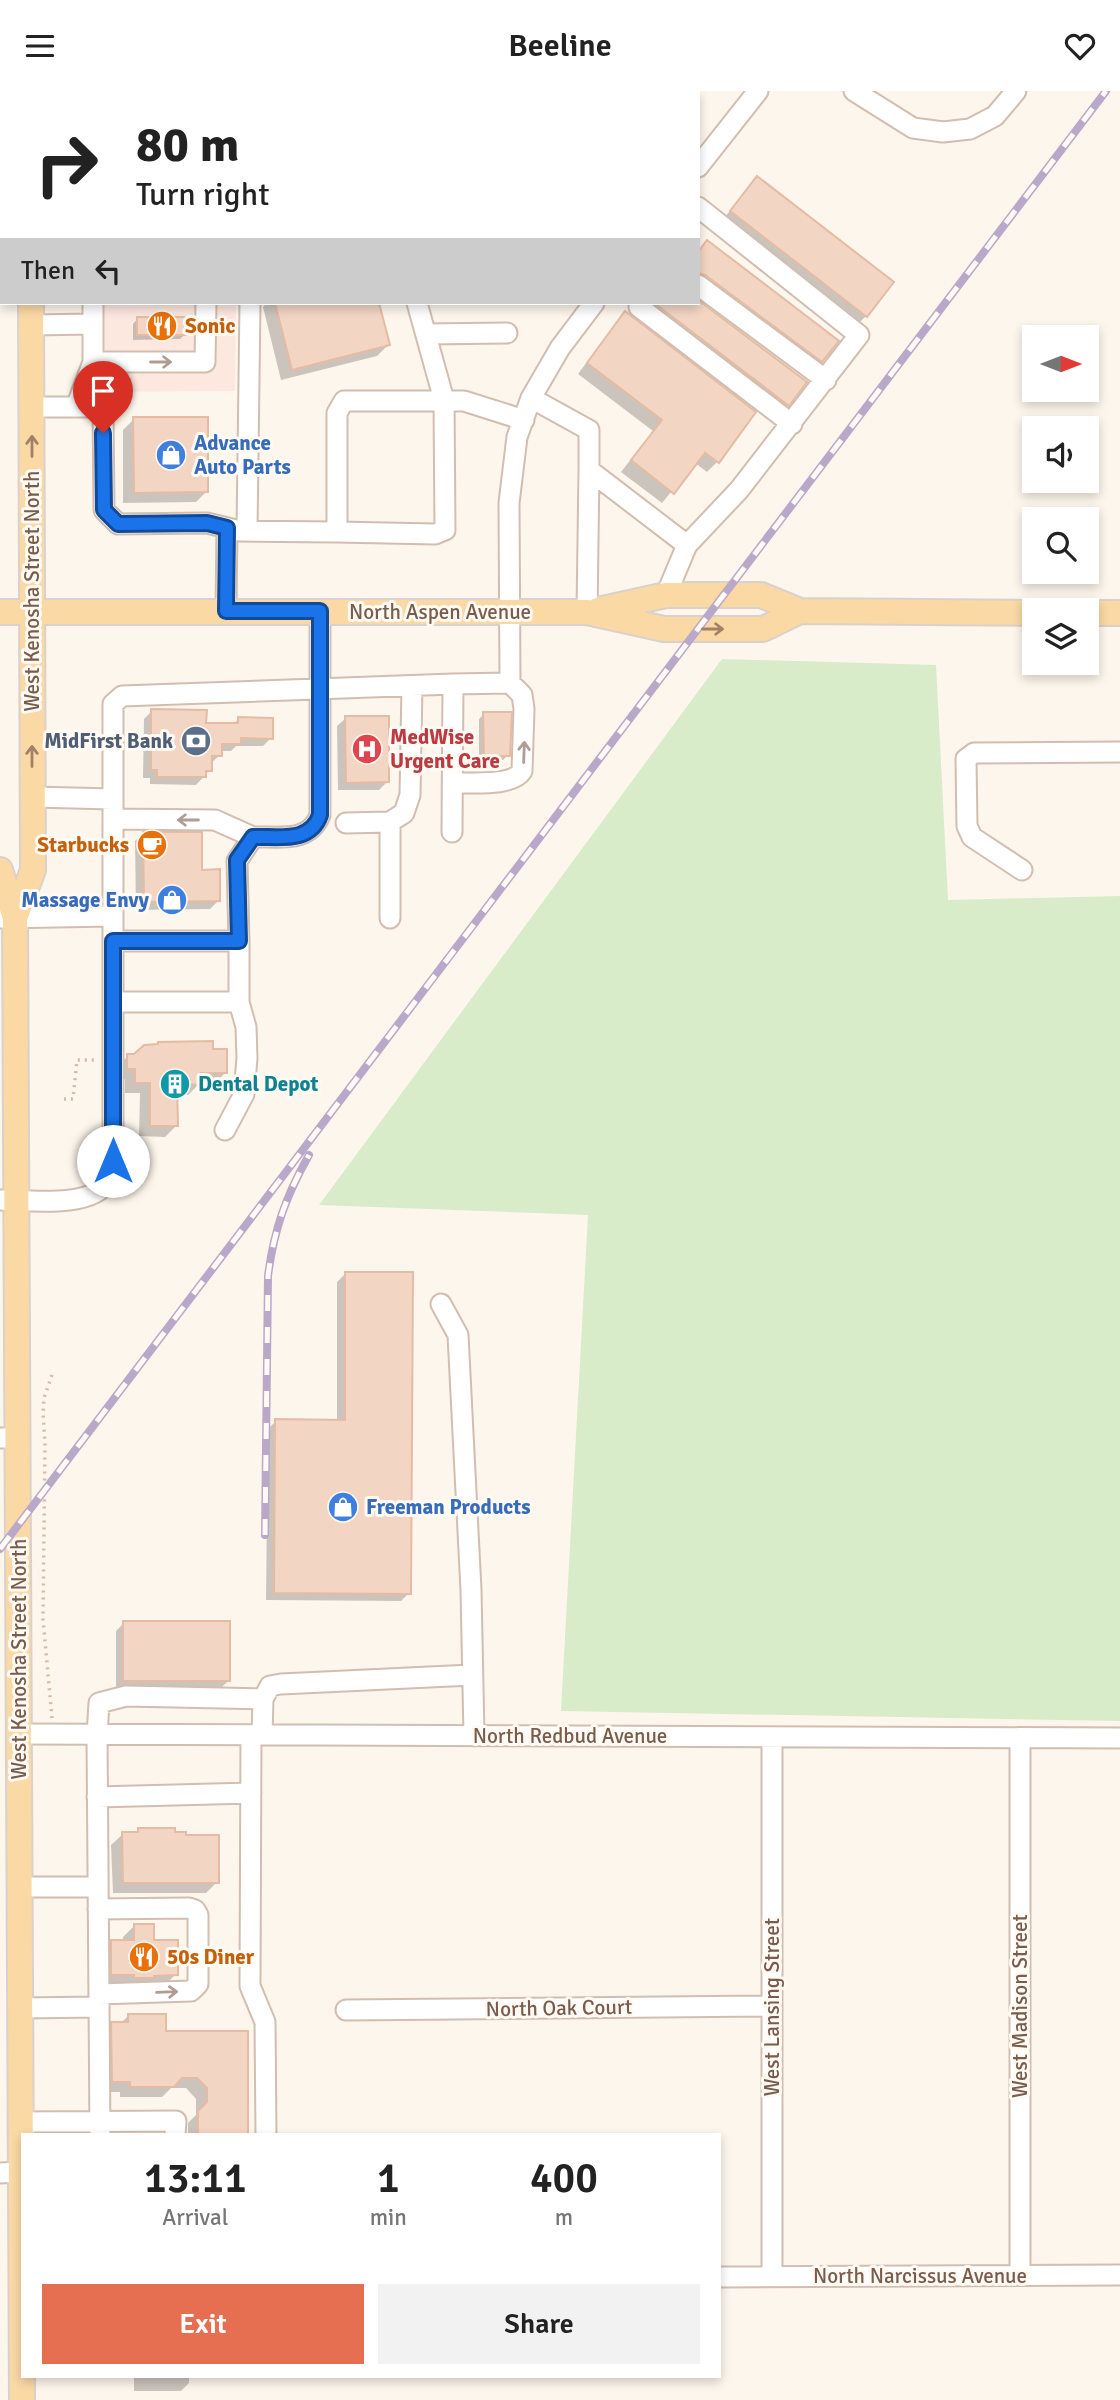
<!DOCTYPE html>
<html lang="en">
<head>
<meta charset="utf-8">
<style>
  :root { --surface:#fff; --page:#f2f2f2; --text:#222; --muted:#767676; --accent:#e76f51 }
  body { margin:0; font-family:Signika,sans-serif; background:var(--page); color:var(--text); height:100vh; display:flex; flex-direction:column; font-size:26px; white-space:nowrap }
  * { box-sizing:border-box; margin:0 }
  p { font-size:23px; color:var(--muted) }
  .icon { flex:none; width:38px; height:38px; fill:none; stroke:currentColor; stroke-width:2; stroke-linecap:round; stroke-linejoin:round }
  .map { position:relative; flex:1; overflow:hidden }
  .side { position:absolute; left:21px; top:2042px; width:700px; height:245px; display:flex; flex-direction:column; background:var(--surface); border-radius:0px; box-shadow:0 4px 10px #0003 }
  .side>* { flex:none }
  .guide { position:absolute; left:0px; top:0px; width:700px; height:214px; box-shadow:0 4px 10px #0003; background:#fff; color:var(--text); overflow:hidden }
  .needle { width:46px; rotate:90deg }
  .buttons { position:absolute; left:1022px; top:234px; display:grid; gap:14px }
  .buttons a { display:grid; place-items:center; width:77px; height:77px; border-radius:0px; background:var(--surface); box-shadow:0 4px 10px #0003; font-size:35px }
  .pin { position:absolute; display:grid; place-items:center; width:60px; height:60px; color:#fff; margin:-72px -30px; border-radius:50% 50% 50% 0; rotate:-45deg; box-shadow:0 0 7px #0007 }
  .pin .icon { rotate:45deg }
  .me { position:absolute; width:77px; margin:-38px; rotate:0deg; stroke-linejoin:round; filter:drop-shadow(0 0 5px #0008) }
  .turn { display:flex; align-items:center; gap:24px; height:147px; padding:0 21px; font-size:32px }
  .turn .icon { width:91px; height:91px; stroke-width:2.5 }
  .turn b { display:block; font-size:49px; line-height:60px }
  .then { display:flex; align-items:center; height:66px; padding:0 21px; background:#0003; gap:14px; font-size:26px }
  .eta { display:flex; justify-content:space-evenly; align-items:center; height:119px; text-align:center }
  .eta b { font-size:42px; font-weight:600; line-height:49px }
  .button { display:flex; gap:14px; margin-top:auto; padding:14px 21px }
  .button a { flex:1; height:80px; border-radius:0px; background:var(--accent); color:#fff; font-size:28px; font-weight:600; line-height:80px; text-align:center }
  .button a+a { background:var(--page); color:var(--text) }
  header { display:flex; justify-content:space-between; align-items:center; height:91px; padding:0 21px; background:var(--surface); font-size:32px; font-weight:600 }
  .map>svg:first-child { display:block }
</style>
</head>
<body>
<header><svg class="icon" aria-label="menu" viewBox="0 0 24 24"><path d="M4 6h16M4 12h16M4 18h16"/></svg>Beeline<svg class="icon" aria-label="heart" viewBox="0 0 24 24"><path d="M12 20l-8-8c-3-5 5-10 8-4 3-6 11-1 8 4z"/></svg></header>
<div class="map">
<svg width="1120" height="2309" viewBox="0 0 1120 2309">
  <rect width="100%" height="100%" fill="#fdf6ec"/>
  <path fill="#fde8e0" d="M104,212H236L235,300L105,301Z"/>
  <path fill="#d8ecc9" d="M722,568L936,574L948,809L1120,805V1630L561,1620L588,1124L319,1114Z"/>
  <path fill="#0003" d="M235,0H254L253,2Z
    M757,87L866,225L855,236L720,132Z
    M707,151L821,270L810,281L698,198V161Z
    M267,212H378L388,254L377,265L281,289L263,216Z
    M658,212H698L805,291L776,325L647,226Z
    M625,223L717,371L707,381L695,372L662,412L621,381L653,340L578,283L615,233Z
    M138,227L185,243L180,248L133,249V233Z
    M134,328L207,400L196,411L123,412V339Z
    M152,620L205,634H233L238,628L271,647L263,655H236L231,660H220V664L210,673V679L196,694L150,693V687H143L144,628Z
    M484,623L508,664L503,669H479V628Z
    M346,627L387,691L379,699H338L337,635Z
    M144,742L201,780L218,810L210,818L136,819L135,750Z
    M211,960L226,981L215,992H200L188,1004H176V1035L165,1046L139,1045L140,1002H125V988H117V976L128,965Z
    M346,1182L409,1502L401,1510L266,1509L268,1338L276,1330L337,1331V1191Z
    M124,1532L229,1589L221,1597H116V1540Z
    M139,1739L173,1743L217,1791L206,1802H113L111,1754L123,1743H135Z
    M134,1835L152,1850L176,1883L165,1894H101L100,1861L112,1850H123V1846Z
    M128,1925L164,1941L246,2044H188V2032L196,2024V2008L186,1997H171L162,2006H120V2001H102L101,1943L112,1932H121Z
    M134,2286H189V2292L181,2300H134Z"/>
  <path fill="#f3d5c3" stroke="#e6bba3" stroke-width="2" d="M757,85L894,191L867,226L730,120Z
    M707,149L839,250L822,271L705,184L698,182V161Z
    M698,209L807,291L789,315L657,214L659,212H698Z
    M275,212H379L390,254L292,279Z
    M625,220L756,321L719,372L705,362L674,403L631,369L662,329L587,272Z
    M137,226H186V244H137Z
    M133,326H208V401L134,402Z
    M151,618L207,619L206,632H238V626L273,627V648L241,647V653H222V665H212V680H206V686H157V679H151Z
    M483,621H512L510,665H484Z
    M345,625H389V691L346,692Z
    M143,741H202V779L220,778V810L144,811Z
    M213,950V958H227V982H201V994L177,993L178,1035H150V992H135V978H127V963H134L144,954L158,953V951Z
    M345,1181H413L411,1503L274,1502L275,1328L345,1329Z
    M123,1530H230V1590H123Z
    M138,1737H175V1741H186V1744H219V1792H123L122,1741H138Z
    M134,1833H154V1849H178V1884L154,1885V1887H134V1884H111V1849H134Z
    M128,1923H166V1940H248V2044H198V2020L207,2011V1997L197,1987H182L174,1996H130V1991H112L111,1931H128Z"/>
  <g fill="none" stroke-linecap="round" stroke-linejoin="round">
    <g stroke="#d1beb0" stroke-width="23">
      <path id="minor" d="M93,0V2
        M131,0L132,2
        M221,0L222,2
        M267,0L269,2
        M437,0V2
        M854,0L913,37L943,41L970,38L995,25L1016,0
        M491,2V0
        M660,2V0
        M698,76L758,0
        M698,194L826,289
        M642,212L639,216L792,333
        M31,234L93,233
        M426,243L507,242
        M93,271H205L206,212
        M531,307L589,339V379
        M32,316H103L104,419L118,433L207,432L240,440L337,441V322L344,310H464L524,329
        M76,316L93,271V212
        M247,440L250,212
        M337,441L435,443L445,439L444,309L417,212
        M666,504L687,454L739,399L859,244L698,116
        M226,520L227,437
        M587,521L589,379L687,454
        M453,692C471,691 512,696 522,680L524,618L522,604L510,592
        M33,706L113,708
        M113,728L215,729L253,746
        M346,732L390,731L404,722L410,704L412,595
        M452,741L453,593L510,592L509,412L517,346L531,307L560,257L594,212
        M1022,779L972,746L967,735L966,668L974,662L1120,661
        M0,827L113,825
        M390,827V731
        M113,850H239V911L246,936L247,967L244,1003L225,1039
        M239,850L237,770L253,746C278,745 309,753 320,724V520
        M113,911H239
        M0,1109C27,1109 91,1118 107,1091C110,1085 111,1076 113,1070V613L122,605L453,593
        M441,1213L458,1244L471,1499L474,1645
        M0,1347H18
        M20,1643L1120,1647
        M251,1644L250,1895L265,1931L266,2044
        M262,1644L263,1608L270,1595L281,1593L472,1584
        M772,1646V2185
        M1020,1647V2183
        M97,1706L251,1702
        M20,1796H98
        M98,1818L189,1817L195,1819L198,1824V1893L191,1900L99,1903
        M21,1917L99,1916
        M346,1919L772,1915
        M21,2031L176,2030L175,2044
        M100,2044L97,1644L99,1612L126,1605L263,1608
        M0,2082L21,2081
        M719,2186L1120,2184"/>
    </g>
    <g stroke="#dad1cd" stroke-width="28">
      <path id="major" d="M31,0V2
        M0,118H2
        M598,519L666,504H761L800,520L1034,522
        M0,521H587L664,538H763L800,520
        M1087,522H1120
        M0,779L15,827L22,2309
        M15,827L33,779L31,212"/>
    </g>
    <path stroke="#d9b8a5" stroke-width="3.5" stroke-dasharray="2 5" stroke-linecap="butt" d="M69,652H85
      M131,653H149
      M64,1008H73L77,969H96
      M52,1284L44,1307L43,1322L45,1352L43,1528L52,1627"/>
    <use href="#minor" stroke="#fff" stroke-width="19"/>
    <use href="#major" stroke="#fbd9a5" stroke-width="24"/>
    <g stroke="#b9a8c9" stroke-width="8">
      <path id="rail" d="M265,1444L268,1185C274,1138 286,1105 309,1064
        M0,1458L1106,0"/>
    </g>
    <use href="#rail" stroke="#fffaf3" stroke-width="5" stroke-dasharray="16" stroke-linecap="butt"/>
  </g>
  <defs><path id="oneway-shaft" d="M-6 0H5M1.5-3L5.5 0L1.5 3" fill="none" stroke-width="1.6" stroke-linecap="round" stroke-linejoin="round" transform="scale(1.75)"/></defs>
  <g stroke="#af9d94">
    <use href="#oneway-shaft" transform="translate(161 271)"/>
    <use href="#oneway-shaft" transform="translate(524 661) rotate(-88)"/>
    <use href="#oneway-shaft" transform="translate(188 729) rotate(-180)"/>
    <use href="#oneway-shaft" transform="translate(167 1901) rotate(-2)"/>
  </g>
  <g stroke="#a18267">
    <use href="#oneway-shaft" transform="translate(32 355) rotate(-90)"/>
    <use href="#oneway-shaft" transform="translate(713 538)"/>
    <use href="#oneway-shaft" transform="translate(32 665) rotate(-90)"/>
  </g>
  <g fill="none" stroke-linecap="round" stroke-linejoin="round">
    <g stroke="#114b97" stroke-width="18">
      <path id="route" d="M103,342L104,419L118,433L207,432L227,437L226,520H320V724C310,753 278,745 253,746L237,769L239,850H113V1070"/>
    </g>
    <use href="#route" stroke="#1a73e8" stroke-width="12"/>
  </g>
  <defs>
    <g id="restaurant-disc" transform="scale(1.575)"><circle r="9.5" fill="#e8710a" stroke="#fffaf3"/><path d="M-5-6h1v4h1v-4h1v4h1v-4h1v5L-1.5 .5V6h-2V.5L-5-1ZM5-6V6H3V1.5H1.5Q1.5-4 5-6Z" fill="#fff"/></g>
    <g id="shop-disc" transform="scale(1.575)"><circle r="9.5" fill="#3f7fe0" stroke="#fffaf3"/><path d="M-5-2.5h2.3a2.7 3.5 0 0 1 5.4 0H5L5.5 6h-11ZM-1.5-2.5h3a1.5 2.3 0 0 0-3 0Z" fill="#fff"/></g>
    <g id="bank-disc" transform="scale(1.575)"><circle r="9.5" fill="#5c6f8a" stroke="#fffaf3"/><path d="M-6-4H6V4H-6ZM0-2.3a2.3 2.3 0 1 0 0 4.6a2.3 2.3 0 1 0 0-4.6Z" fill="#fff"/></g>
    <g id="hospital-disc" transform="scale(1.575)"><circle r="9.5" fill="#e0444e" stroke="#fffaf3"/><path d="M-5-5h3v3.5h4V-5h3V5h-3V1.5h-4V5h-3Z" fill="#fff"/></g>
    <g id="cafe-disc" transform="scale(1.575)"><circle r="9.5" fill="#e8710a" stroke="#fffaf3"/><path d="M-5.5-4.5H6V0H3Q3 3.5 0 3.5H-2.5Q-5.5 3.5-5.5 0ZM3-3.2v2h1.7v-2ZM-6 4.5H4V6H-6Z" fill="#fff"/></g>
    <g id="building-disc" transform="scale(1.575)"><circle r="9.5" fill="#0f9aa8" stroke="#fffaf3"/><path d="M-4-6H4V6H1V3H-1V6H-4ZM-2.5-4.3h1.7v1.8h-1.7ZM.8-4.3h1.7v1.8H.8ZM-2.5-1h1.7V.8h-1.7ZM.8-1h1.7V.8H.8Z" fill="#fff"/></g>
  </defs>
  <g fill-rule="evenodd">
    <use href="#restaurant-disc" x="162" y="235"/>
    <use href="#shop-disc" x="171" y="364"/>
    <use href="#bank-disc" x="196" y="650"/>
    <use href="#hospital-disc" x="367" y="658"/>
    <use href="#cafe-disc" x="152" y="754"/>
    <use href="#shop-disc" x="172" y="809"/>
    <use href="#building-disc" x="175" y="993"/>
    <use href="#shop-disc" x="343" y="1416"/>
    <use href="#restaurant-disc" x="144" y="1866"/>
  </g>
  <g text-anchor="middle" stroke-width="6" stroke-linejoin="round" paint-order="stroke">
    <g font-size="21" font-weight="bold" fill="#c56008" stroke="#fffaf3" text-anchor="start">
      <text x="185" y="242">Sonic</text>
      <text x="129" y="761" text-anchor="end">Starbucks</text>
      <text x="167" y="1873">50s Diner</text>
    </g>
    <g font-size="21" font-weight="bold" fill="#366cbe" stroke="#fffaf3" text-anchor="start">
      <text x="194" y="359">Advance<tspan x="194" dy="24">Auto Parts</tspan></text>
      <text x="149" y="816" text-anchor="end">Massage Envy</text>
      <text x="366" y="1423">Freeman Products</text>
    </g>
    <g font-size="21" fill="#7a5c4d" stroke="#fffaf3">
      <text transform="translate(32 500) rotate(-90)" y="7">West Kenosha Street North</text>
      <text x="440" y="528">North Aspen Avenue</text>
      <text transform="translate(19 1568) rotate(-90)" y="7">West Kenosha Street North</text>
      <text x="570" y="1652">North Redbud Avenue</text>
      <text transform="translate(1020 1915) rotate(-90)" y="7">West Madison Street</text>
      <text transform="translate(772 1916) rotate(-90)" y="7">West Lansing Street</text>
      <text transform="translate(559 1917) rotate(-1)" y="7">North Oak Court</text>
      <text x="920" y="2192">North Narcissus Avenue</text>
    </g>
    <g font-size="21" font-weight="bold" fill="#be3a42" stroke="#fffaf3" text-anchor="start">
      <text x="390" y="653">MedWise<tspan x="390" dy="24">Urgent Care</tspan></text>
    </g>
    <g font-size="21" font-weight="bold" fill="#4e5e75" stroke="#fffaf3" text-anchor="end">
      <text x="173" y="657">MidFirst Bank</text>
    </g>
    <g font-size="21" font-weight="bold" fill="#0d838f" stroke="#fffaf3" text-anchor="start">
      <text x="198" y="1000">Dental Depot</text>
    </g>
  </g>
</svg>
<div class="buttons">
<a><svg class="needle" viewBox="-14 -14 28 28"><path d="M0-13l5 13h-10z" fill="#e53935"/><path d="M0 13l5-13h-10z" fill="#767676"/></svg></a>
<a><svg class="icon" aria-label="sound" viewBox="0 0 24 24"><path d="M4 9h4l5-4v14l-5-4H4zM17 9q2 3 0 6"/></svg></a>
<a><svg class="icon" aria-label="search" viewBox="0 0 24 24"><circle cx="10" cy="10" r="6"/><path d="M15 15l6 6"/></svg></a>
<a><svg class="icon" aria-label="layers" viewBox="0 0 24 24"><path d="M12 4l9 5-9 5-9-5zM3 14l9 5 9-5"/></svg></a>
</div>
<div class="pin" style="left:103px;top:342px;background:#d93025"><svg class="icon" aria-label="arrive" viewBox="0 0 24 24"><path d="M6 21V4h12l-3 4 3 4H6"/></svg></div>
<svg class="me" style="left:113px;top:1070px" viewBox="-20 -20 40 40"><circle r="19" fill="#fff"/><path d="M0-13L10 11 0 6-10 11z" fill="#1a73e8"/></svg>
<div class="guide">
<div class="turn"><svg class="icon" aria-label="right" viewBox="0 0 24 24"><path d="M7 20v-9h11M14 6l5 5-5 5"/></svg><div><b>80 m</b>Turn right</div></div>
<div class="then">Then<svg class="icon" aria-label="left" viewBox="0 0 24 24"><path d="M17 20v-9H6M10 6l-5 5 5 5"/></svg></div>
</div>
<section class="side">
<div class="eta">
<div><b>13:11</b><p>Arrival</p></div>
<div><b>1</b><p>min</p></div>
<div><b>400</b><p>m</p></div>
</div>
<div class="button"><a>Exit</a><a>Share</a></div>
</section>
</div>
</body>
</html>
